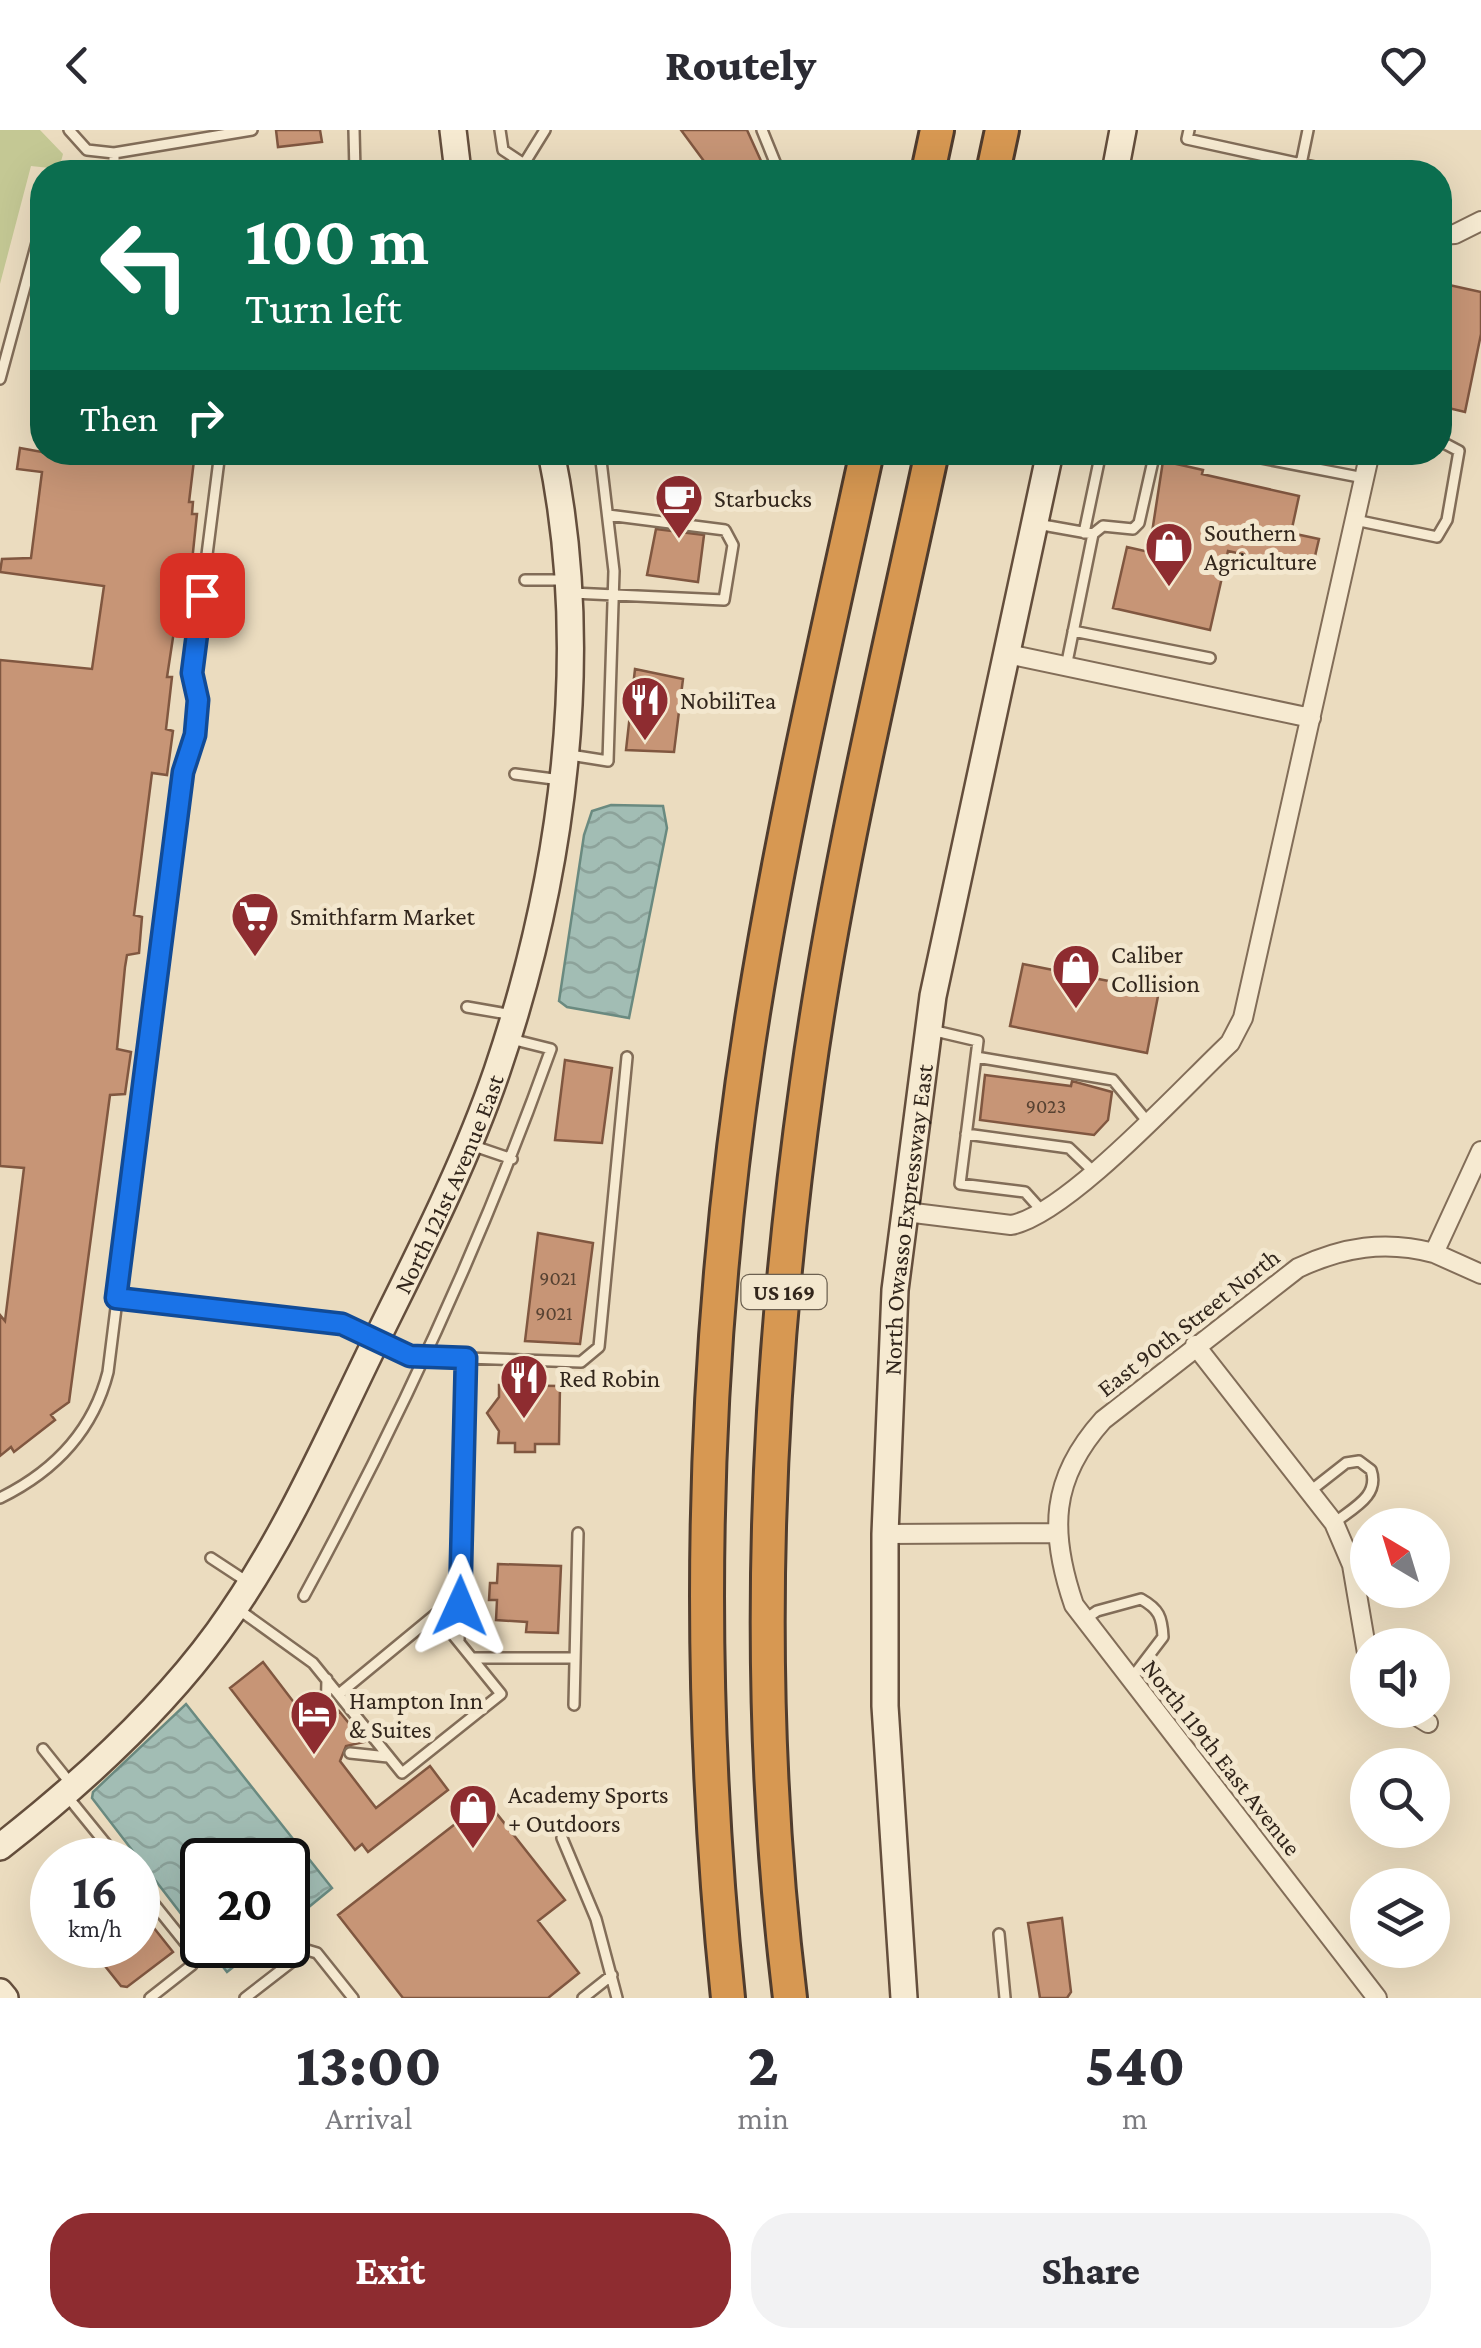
<!DOCTYPE html>
<html lang="en">
<head>
<meta charset="utf-8">
<style>
  :root { --surface:#fff; --page:#f2f2f3; --text:#2b2b33; --muted:#7c7c81; --accent:#8e2c30 }
  body { margin:0; font-family:"Crimson Pro",serif; background:var(--page); color:var(--text); height:100vh; display:flex; flex-direction:column; font-size:38px; white-space:nowrap }
  * { box-sizing:border-box; margin:0 }
  p { font-size:32px; color:var(--muted) }
  .icon { flex:none; width:55px; height:55px; fill:none; stroke:currentColor; stroke-width:2; stroke-linecap:round; stroke-linejoin:round }
  .map { position:relative; height:1868px; overflow:hidden }
  .panel { display:flex; flex-direction:column; background:var(--surface); flex:1 }
  .panel>* { flex:none }
  .top-card { position:absolute; left:30px; top:30px; width:1422px; height:305px; border-radius:40px; box-shadow:0 10px 40px #0002; background:#0b6e4f; color:#fff; overflow:hidden }
  .needle { width:65px; rotate:322deg }
  .buttons { position:absolute; left:1350px; top:1378px; display:grid; gap:20px }
  .buttons a { display:grid; place-items:center; width:100px; height:100px; border-radius:50%; background:var(--surface); box-shadow:0 10px 40px #0002; font-size:50px }
  .speed { position:absolute; left:30px; top:1708px; display:flex; gap:20px; font-size:50px; font-weight:700; text-align:center }
  .speed>* { display:grid; place-content:center; width:130px; height:130px; border-radius:50%; background:var(--surface); box-shadow:0 10px 40px #0002; line-height:1 }
  .speed small { font-size:25px; font-weight:400 }
  .speed .limit { border:5px solid #111; border-radius:15px; background:#fff; color:#111 }
  .pin { position:absolute; display:grid; place-items:center; width:85px; height:85px; color:#fff; margin:-42px; border-radius:20px; box-shadow:0 5px 15px #0006 }
  .me { position:absolute; width:110px; margin:-55px; rotate:1deg; stroke-linejoin:round; filter:drop-shadow(0 0 8px #0008) }
  .turn { display:flex; align-items:center; gap:35px; height:210px; padding:0 50px; font-size:45px }
  .turn .icon { width:130px; height:130px; stroke-width:2.5 }
  .turn b { display:block; font-size:70px; line-height:85px }
  .then { display:flex; align-items:center; height:95px; padding:0 50px; background:#0003; gap:20px; font-size:38px }
  .eta { display:flex; justify-content:space-evenly; align-items:center; height:170px; text-align:center }
  .eta b { font-size:60px; font-weight:800; line-height:70px }
  .cta { display:flex; gap:20px; margin-top:auto; padding:20px 50px }
  .cta a { flex:1; height:115px; border-radius:40px; background:var(--accent); color:#fff; font-size:40px; font-weight:800; line-height:115px; text-align:center }
  .cta a+a { background:var(--page); color:var(--text) }
  header { display:flex; justify-content:space-between; align-items:center; height:130px; padding:0 50px; background:var(--surface); font-size:45px; font-weight:800 }
  .map>svg:first-child { display:block }
</style>
</head>
<body>
<header><svg class="icon" aria-label="back" viewBox="0 0 24 24"><path d="M15 5l-7 7 7 7"/></svg>Routely<svg class="icon" aria-label="heart" viewBox="0 0 24 24"><path d="M12 20l-8-8c-3-5 5-10 8-4 3-6 11-1 8 4z"/></svg></header>
<div class="map">
<svg width="1481" height="1868" viewBox="0 0 1481 1868">
  <defs>
    <pattern id="water-waves" width="16" height="10" patternUnits="userSpaceOnUse" patternTransform="scale(2.5)"><rect width="16" height="10" fill="#a2bdb4"/><path d="M0 5q4-4 8 0t8 0" fill="none" stroke="#8ca29a"/></pattern>
  </defs>
  <rect width="100%" height="100%" fill="#ebdcbf"/>
  <path fill="#c4c894" d="M0,0H40L63,24L59,39L31,36L0,154Z"/>
  <path fill="url(#water-waves)" stroke="#6a8a80" stroke-width="2.5" d="M611,675L663,676L667,698L629,888L567,877L559,871L584,705L592,681Z
    M186,1574L332,1758L288,1794V1730H202V1811L92,1668L93,1662Z
    M206,1815H261L227,1842Z"/>
  <path fill="#c79576" stroke="#805740" stroke-width="2.5" d="M276,0H320L322,12L278,17Z
    M681,0H747L766,42H712Z
    M1440,153L1481,162V204L1465,282L1440,276Z
    M20,318L42,322H195L189,372H193L192,384H197L191,441H186L181,455L167,547H172L166,599L173,601L167,645L152,643L134,785L142,787L139,823L127,825L125,837L117,919L131,922L125,964L110,965L69,1272L51,1285L55,1290L14,1322L11,1317L0,1326V1185L5,1191L24,1038L0,1036V530L92,539L104,456L0,442L2,429L31,428L42,342L17,339Z
    M1163,331L1203,340L1202,344L1299,366L1291,403L1319,409L1312,439L1228,421L1210,500L1113,478L1127,417L1149,422Z
    M656,399L704,405L698,452L647,445Z
    M635,539L683,549L674,622L626,620Z
    M1023,834L1159,861L1147,923L1010,896Z
    M565,930L612,938L602,1013L555,1010Z
    M985,945L1071,956L1072,951L1112,962L1108,990L1094,1005L980,990Z
    M538,1103L593,1113L580,1214L525,1211Z
    M499,1255L560,1256L559,1314H535V1322H515V1313H498L499,1301L487,1283L499,1267Z
    M498,1434L561,1436L558,1503L526,1502L527,1492L496,1490L497,1470H489L490,1453H497Z
    M263,1532L315,1600L331,1598L339,1581L364,1612L346,1616L340,1631L376,1678L430,1636L448,1660L368,1722L362,1714L355,1720L230,1558Z
    M486,1670L565,1770L538,1791L579,1843L548,1868H403L338,1785Z
    M1062,1788L1071,1862L1067,1868H1040L1028,1793Z
    M150,1793L173,1822L127,1857L121,1856L101,1831L108,1826L99,1815H138V1802Z"/>
  <g fill="none" stroke-linecap="round" stroke-linejoin="round">
    <g stroke="#826d58" stroke-width="14">
      <path id="lane" d="M69,0L87,20L114,23L252,0
        M354,0L355,42
        M500,0L503,20L524,34
        M762,0L779,42
        M1189,0L1187,9L1338,42
        M1301,34L1308,0
        M114,42V23
        M519,42L545,0
        M0,249L42,94
        M1230,322L1364,348
        M1355,390L1437,407L1447,390L1459,321L1440,311
        M1037,394L1093,404L1103,396L1133,399L1139,393L1155,322
        M1084,403L1101,322
        M525,450H567
        M572,463L724,470L733,415L725,400L608,385
        M1073,501L1210,528
        M1066,537L1093,404
        M570,625L608,631L614,441L600,322
        M515,644L561,650
        M467,877L513,885
        M931,900L978,911L960,1054L1025,1062L1043,1082
        M976,927L1113,950L1147,991
        M966,1004L1069,1018L1093,1041
        M471,1015L512,1029
        M116,1167L342,1194L410,1226L581,1232L599,1217L627,927
        M1309,1362L1346,1333L1359,1331L1371,1340C1380,1366 1353,1378 1334,1393
        M0,1368C55,1341 93,1301 108,1242L183,642C194,607 201,579 192,543L220,322
        M211,1428L246,1451
        M304,1466C399,1291 484,1107 551,919L511,909
        M238,1479L313,1533L402,1643L501,1564L436,1484L339,1564
        M1084,1490L1097,1481L1141,1469C1159,1479 1162,1487 1163,1507L1131,1549
        M459,1510L466,1228
        M472,1528H575
        M574,1575L578,1403
        M326,1591L327,1549
        M43,1619L71,1654
        M350,1623L388,1627
        M67,1666L119,1730
        M562,1708L596,1789L617,1868
        M138,1754L195,1825L192,1835L150,1868
        M999,1804L1005,1868
        M245,1868L307,1820L317,1823L353,1868
        M583,1868L612,1845"/>
    </g>
    <g stroke="#826d58" stroke-width="22">
      <path id="street" d="M1440,105L1455,104L1481,91
        M1008,524L1311,588
        M906,1082L1011,1095C1067,1085 1184,956 1230,913L1243,888L1370,322
        M1434,1123L1481,1144
        M1195,1215L1334,1393L1352,1435L1368,1529
        M885,1404L1055,1403
        M1407,1580L1428,1593
        M1377,1868L1074,1475C1049,1402 1050,1349 1103,1290L1298,1138C1343,1117 1385,1110 1434,1123L1481,1021"/>
    </g>
    <g stroke="#644e3c" stroke-width="30">
      <g id="secondary">
        <path d="M453,0L458,42"/>
        <path d="M1115,42L1123,0"/>
        <path id="s1" d="M0,1717C78,1656 159,1583 218,1502C280,1417 322,1322 368,1227C414,1133 463,1040 497,941C563,747 593,524 551,322"/>
        <path d="M0,1862L5,1868"/>
        <path id="s2" d="M904,1868L885,1576V1404L895,1160L933,866L1050,322"/>
      </g>
    </g>
    <g stroke="#503c2d" stroke-width="38">
      <path id="highway" d="M928,42L937,0
        M993,42L1002,0
        M728,1868C694,1540 701,1209 753,883C783,695 826,509 867,322
        M790,1868C753,1567 765,1253 807,953C836,741 887,532 932,322"/>
    </g>
    <use href="#lane" stroke="#f6ead1" stroke-width="9"/>
    <use href="#street" stroke="#f6ead1" stroke-width="18"/>
    <use href="#secondary" stroke="#f6ead1" stroke-width="25"/>
    <use href="#highway" stroke="#d79852" stroke-width="32"/>
  </g>
  <g fill="none" stroke-linecap="round" stroke-linejoin="round">
    <g stroke="#114b97" stroke-width="25">
      <path id="route" d="M202,465L192,543L198,570L195,605L183,642L116,1168L342,1194L410,1226L466,1228L460,1476"/>
    </g>
    <use href="#route" stroke="#1a73e8" stroke-width="18"/>
  </g>
  <defs>
    <g id="cafe-pin" transform="scale(2.5)"><path d="M0 17L-7.5 6A9.5 9.5 0 1 1 7.5 6Z" fill="#8e2c30" stroke="#f3e7ce"/><path d="M-5.5-4.5H6V0H3Q3 3.5 0 3.5H-2.5Q-5.5 3.5-5.5 0ZM3-3.2v2h1.7v-2ZM-6 4.5H4V6H-6Z" fill="#fff"/></g>
    <g id="shop-pin" transform="scale(2.5)"><path d="M0 17L-7.5 6A9.5 9.5 0 1 1 7.5 6Z" fill="#8e2c30" stroke="#f3e7ce"/><path d="M-5-2.5h2.3a2.7 3.5 0 0 1 5.4 0H5L5.5 6h-11ZM-1.5-2.5h3a1.5 2.3 0 0 0-3 0Z" fill="#fff"/></g>
    <g id="restaurant-pin" transform="scale(2.5)"><path d="M0 17L-7.5 6A9.5 9.5 0 1 1 7.5 6Z" fill="#8e2c30" stroke="#f3e7ce"/><path d="M-5-6h1v4h1v-4h1v4h1v-4h1v5L-1.5 .5V6h-2V.5L-5-1ZM5-6V6H3V1.5H1.5Q1.5-4 5-6Z" fill="#fff"/></g>
    <g id="supermarket-pin" transform="scale(2.5)"><path d="M0 17L-7.5 6A9.5 9.5 0 1 1 7.5 6Z" fill="#8e2c30" stroke="#f3e7ce"/><path d="M-6-5.5h2.5l.6 2H6L4.5 2H-2.5L-4.4-4H-6ZM-1.5 3.2a1.3 1.3 0 1 0 .1 0ZM3 3.2a1.3 1.3 0 1 0 .1 0Z" fill="#fff"/></g>
    <g id="hotel-pin" transform="scale(2.5)"><path d="M0 17L-7.5 6A9.5 9.5 0 1 1 7.5 6Z" fill="#8e2c30" stroke="#f3e7ce"/><path d="M-6-4.5h1.5V1H6V5H4.5V3h-9V5H-6ZM-4 0a1.8 1.8 0 1 1 3.6 0ZM.5 0V-2.5h3Q6-2.5 6 0Z" fill="#fff"/></g>
  </defs>
  <g fill-rule="evenodd">
    <use href="#cafe-pin" x="679" y="368"/>
    <use href="#shop-pin" x="1169" y="416"/>
    <use href="#restaurant-pin" x="645" y="570"/>
    <use href="#supermarket-pin" x="255" y="786"/>
    <use href="#shop-pin" x="1076" y="838"/>
    <use href="#restaurant-pin" x="524" y="1248"/>
    <use href="#hotel-pin" x="314" y="1584"/>
    <use href="#shop-pin" x="473" y="1678"/>
  </g>
  <g text-anchor="middle" stroke-width="10" stroke-linejoin="round" paint-order="stroke">
    <g font-size="20" fill="#574232">
      <text x="1046" y="983">9023</text>
      <text x="558" y="1155">9021</text>
      <text x="554" y="1190">9021</text>
    </g>
    <rect fill="#f3e7ce" stroke="#6c6051" stroke-width="2.5" x="741.5" y="1145" width="85" height="34" rx="8"/>
    <g font-size="22" font-weight="bold" fill="#32261c">
      <text x="784" y="1170">US 169</text>
    </g>
    <g font-size="25" fill="#32261c" stroke="#f3e7ce" text-anchor="start">
      <text x="714" y="377">Starbucks</text>
      <text x="1204" y="411">Southern<tspan x="1204" dy="29">Agriculture</tspan></text>
      <text x="680" y="579">NobiliTea</text>
      <text x="290" y="795">Smithfarm Market</text>
      <text x="1111" y="833">Caliber<tspan x="1111" dy="29">Collision</tspan></text>
      <text x="559" y="1257">Red Robin</text>
      <text x="349" y="1579">Hampton Inn<tspan x="349" dy="29">&amp; Suites</tspan></text>
      <text x="508" y="1673">Academy Sports<tspan x="508" dy="29">+ Outdoors</tspan></text>
    </g>
    <g font-size="25" fill="#32261c" stroke="#f3e7ce">
      <text dy="9" stroke="none"><textPath href="#s1" startOffset="812">North 121st Avenue East</textPath></text>
      <text dy="9" stroke="none"><textPath href="#s2" startOffset="780">North Owasso Expressway East</textPath></text>
      <text transform="translate(1188 1192) rotate(-38)" y="9">East 90th Street North</text>
      <text transform="translate(1222 1627) rotate(52)" y="9">North 119th East Avenue</text>
    </g>
  </g>
</svg>
<div class="buttons">
<a><svg class="needle" viewBox="-14 -14 28 28"><path d="M0-13l5 13h-10z" fill="#e53935"/><path d="M0 13l5-13h-10z" fill="#7c7c81"/></svg></a>
<a><svg class="icon" aria-label="sound" viewBox="0 0 24 24"><path d="M4 9h4l5-4v14l-5-4H4zM17 9q2 3 0 6"/></svg></a>
<a><svg class="icon" aria-label="search" viewBox="0 0 24 24"><circle cx="10" cy="10" r="6"/><path d="M15 15l6 6"/></svg></a>
<a><svg class="icon" aria-label="layers" viewBox="0 0 24 24"><path d="M12 4l9 5-9 5-9-5zM3 14l9 5 9-5"/></svg></a>
</div>
<div class="speed"><div>16<small>km/h</small></div><div class="limit">20</div></div>
<div class="pin" style="left:202px;top:465px;background:#d93025"><svg class="icon" aria-label="arrive" viewBox="0 0 24 24"><path d="M6 21V4h12l-3 4 3 4H6"/></svg></div>
<svg class="me" style="left:460px;top:1476px" viewBox="-20 -20 40 40"><path d="M0-17L14 15 0 8-14 15z" fill="#1a73e8" stroke="#fff" stroke-width="4"/></svg>
<div class="top-card">
<div class="turn"><svg class="icon" aria-label="left" viewBox="0 0 24 24"><path d="M17 20v-9H6M10 6l-5 5 5 5"/></svg><div><b>100 m</b>Turn left</div></div>
<div class="then">Then<svg class="icon" aria-label="right" viewBox="0 0 24 24"><path d="M7 20v-9h11M14 6l5 5-5 5"/></svg></div>
</div>
</div>
<section class="panel">
<div class="eta">
<div><b>13:00</b><p>Arrival</p></div>
<div><b>2</b><p>min</p></div>
<div><b>540</b><p>m</p></div>
</div>
<div class="cta"><a>Exit</a><a>Share</a></div>
</section>
</body>
</html>
